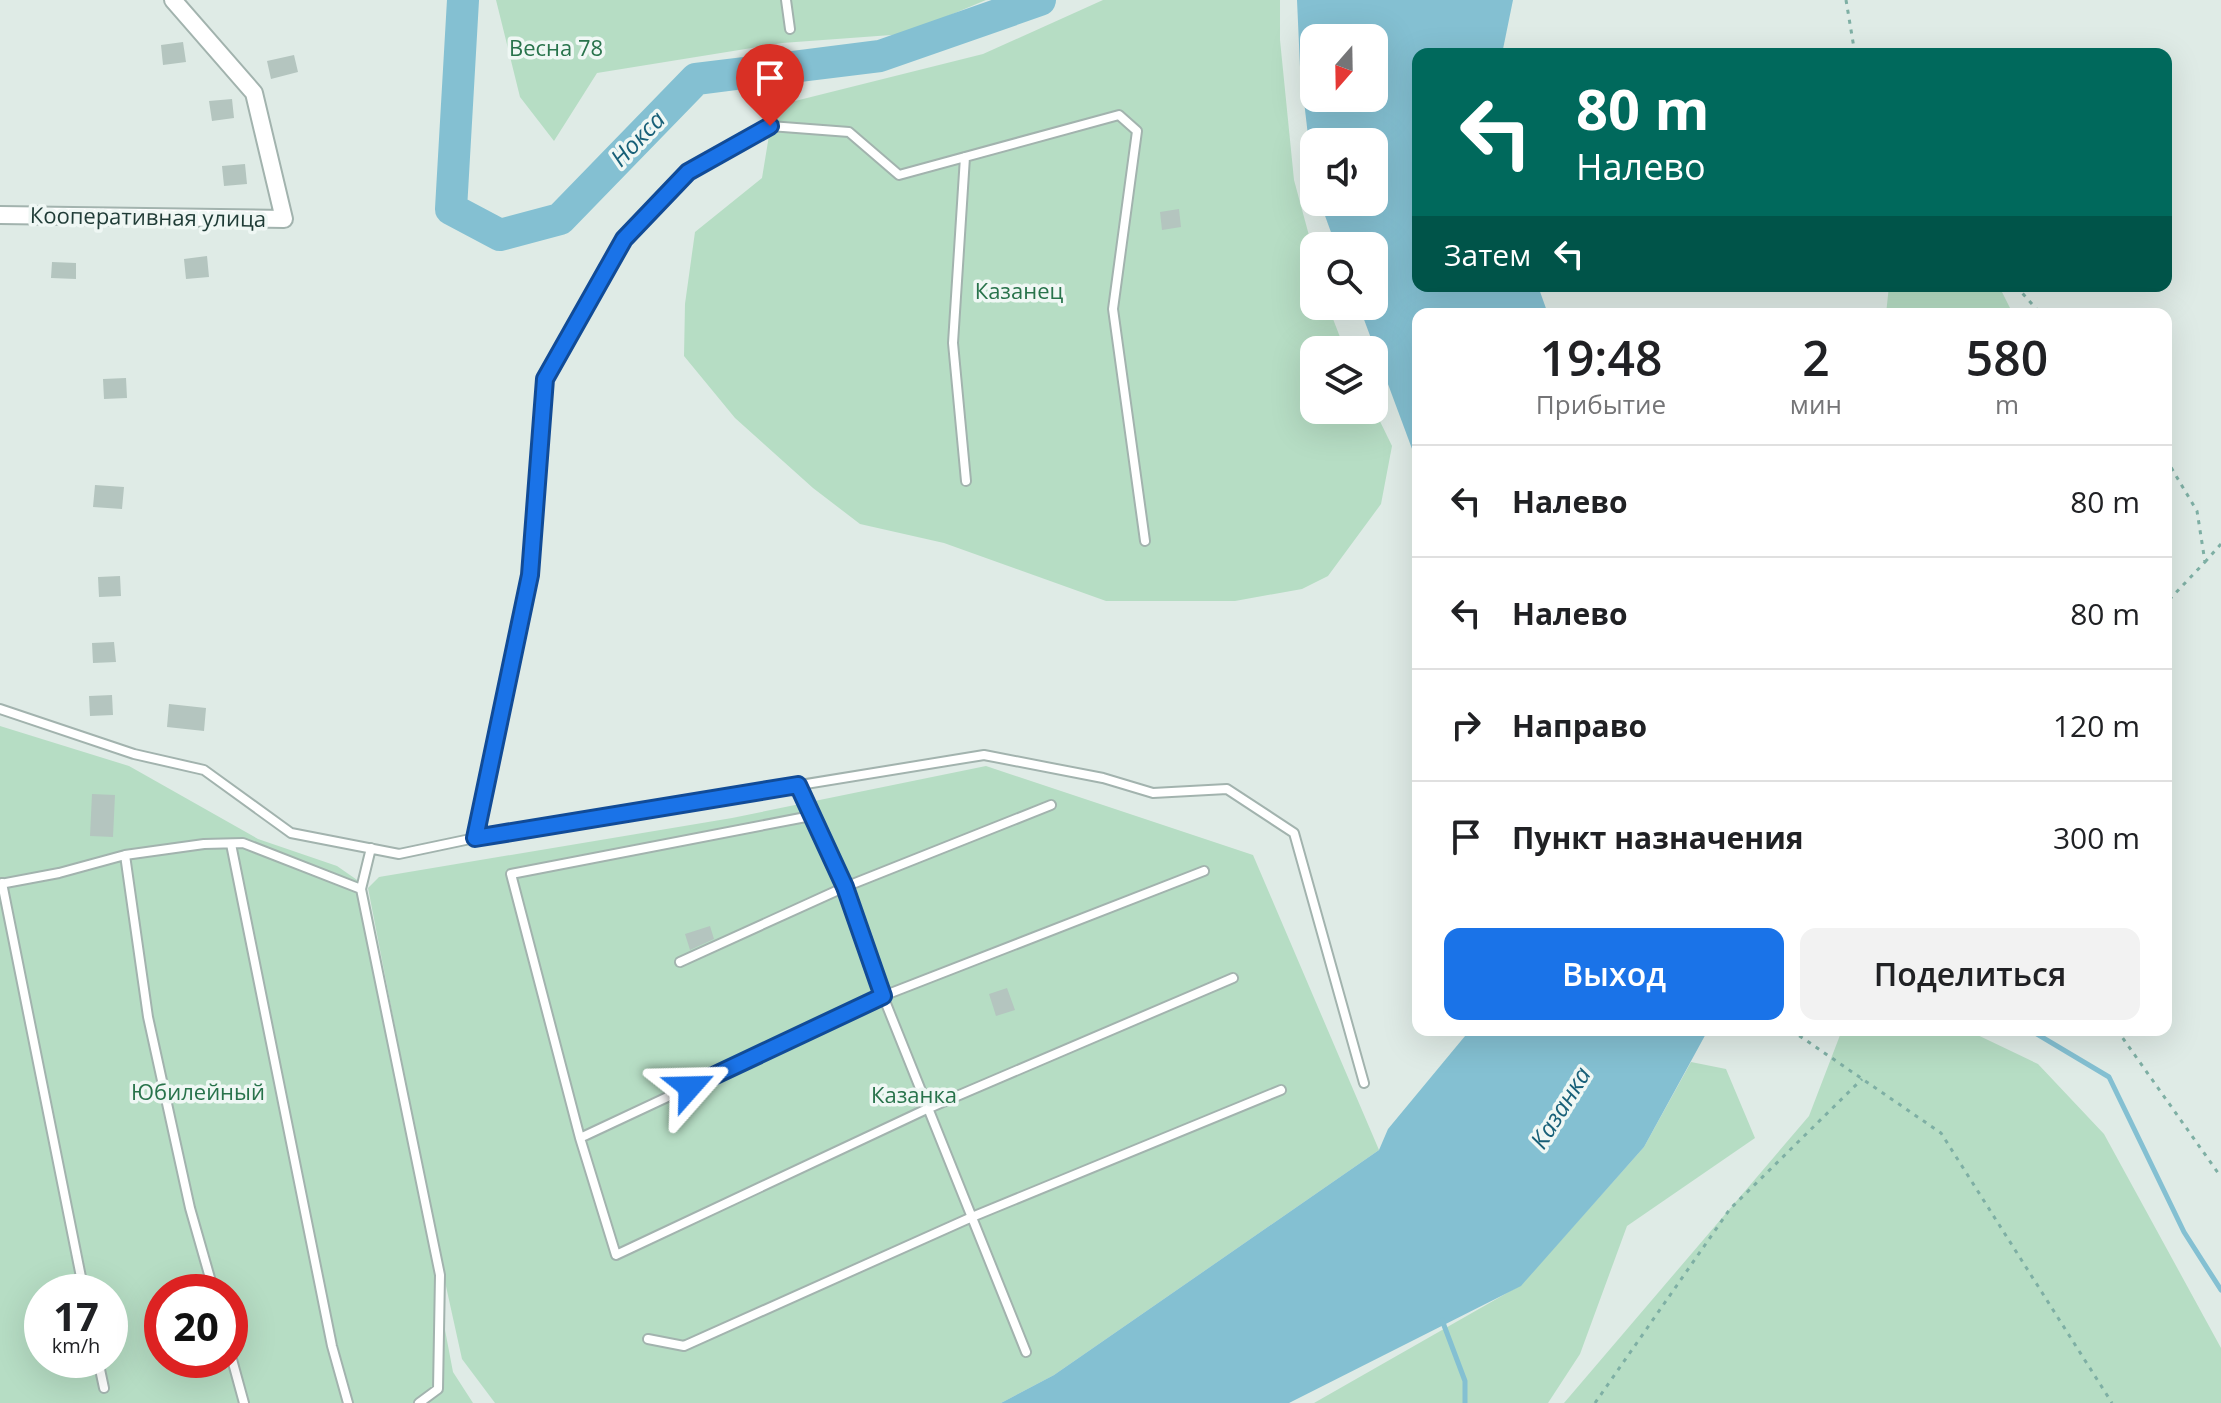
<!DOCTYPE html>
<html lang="ru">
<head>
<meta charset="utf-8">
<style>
  :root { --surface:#fff; --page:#f2f2f2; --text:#202124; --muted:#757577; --line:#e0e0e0; --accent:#1a73e8 }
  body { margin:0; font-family:"Open Sans",sans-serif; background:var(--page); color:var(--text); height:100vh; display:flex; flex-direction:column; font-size:30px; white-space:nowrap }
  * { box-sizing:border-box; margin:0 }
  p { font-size:26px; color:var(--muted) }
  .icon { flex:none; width:44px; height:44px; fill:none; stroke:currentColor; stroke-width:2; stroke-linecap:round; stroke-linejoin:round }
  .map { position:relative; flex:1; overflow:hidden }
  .sheet { position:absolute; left:1412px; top:308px; width:760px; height:728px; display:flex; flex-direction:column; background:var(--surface); border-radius:16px; box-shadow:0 8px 32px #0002 }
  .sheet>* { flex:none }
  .hud { position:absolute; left:1412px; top:48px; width:760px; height:244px; border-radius:16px; box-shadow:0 8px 32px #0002; background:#00695c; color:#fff; overflow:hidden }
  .needle { width:52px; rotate:200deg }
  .tools { position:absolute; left:1300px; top:24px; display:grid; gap:16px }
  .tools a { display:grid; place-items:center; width:88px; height:88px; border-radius:16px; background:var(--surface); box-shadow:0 8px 32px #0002; font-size:40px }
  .speed { position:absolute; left:24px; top:1274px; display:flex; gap:16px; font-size:40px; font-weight:700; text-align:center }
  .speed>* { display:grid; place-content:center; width:104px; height:104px; border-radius:50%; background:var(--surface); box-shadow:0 8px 32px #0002; line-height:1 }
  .speed small { font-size:20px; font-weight:400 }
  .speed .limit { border:12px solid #d22; background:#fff; color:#111 }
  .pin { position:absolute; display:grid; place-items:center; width:68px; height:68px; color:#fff; margin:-82px -34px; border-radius:50% 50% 50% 0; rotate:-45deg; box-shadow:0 0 8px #0007 }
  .pin .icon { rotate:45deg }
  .me { position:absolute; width:88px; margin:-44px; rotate:65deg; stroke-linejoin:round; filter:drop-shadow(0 0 6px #0008) }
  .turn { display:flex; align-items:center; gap:28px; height:168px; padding:0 32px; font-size:36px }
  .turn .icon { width:104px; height:104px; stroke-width:2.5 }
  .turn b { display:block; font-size:56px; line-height:68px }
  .then { display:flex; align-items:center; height:76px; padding:0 32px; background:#0003; gap:16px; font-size:30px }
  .eta { display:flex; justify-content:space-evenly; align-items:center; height:136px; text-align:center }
  .eta b { font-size:48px; font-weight:600; line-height:56px }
  .primary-button { display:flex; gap:16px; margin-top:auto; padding:16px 32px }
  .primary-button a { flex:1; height:92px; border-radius:16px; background:var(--accent); color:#fff; font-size:32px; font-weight:600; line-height:92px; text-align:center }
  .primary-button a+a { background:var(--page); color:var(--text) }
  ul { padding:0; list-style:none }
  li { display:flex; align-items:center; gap:24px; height:112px; padding:0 32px; border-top:2px solid var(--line) }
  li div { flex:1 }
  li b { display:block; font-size:30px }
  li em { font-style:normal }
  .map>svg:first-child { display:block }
</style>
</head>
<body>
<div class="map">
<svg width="2221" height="1403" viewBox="0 0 2221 1403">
  <rect width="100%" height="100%" fill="#dfebe6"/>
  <path fill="#b6ddc4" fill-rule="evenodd" d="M496,0H986L905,34L782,43L597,73L554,141L520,97Z
    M1103,0H1280V40L1294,180L1314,254V306H1328L1345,350H1314V410L1374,409L1392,446L1381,504L1328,576L1302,589L1235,601H1106L944,543L860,524L813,488L735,418L684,356L685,304L695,232L762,178L775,99L795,101L983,54Z
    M1889,286H1999L2013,314H1886Z
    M0,726L129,766L258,839L337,866L360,882L453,1372L473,1403H0ZM42,1292H110V1360H42ZM162,1292H230V1360H162Z
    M986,766L1253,855L1379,1150L1054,1375L1001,1403H495L462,1359L440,1259L368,888L379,877L732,818Z
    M1842,1030H1967L2038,1064L2104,1134L2221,1348V1403H1564L1809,1116Z
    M1691,1062L1726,1069L1755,1138L1627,1226L1580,1354L1548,1403H1314L1521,1285L1644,1147Z"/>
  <path fill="#84c0d2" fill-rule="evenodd" d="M1297,0H1513L1502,54H1418V286H1538L1548,314H1418V465L1359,306H1374V246H1336L1320,202H1374V142H1314V187L1300,67ZM1314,38H1374V98H1314Z
    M1470,1030H1708L1644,1147L1521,1286L1289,1403H1001L1054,1375L1379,1150L1388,1129Z"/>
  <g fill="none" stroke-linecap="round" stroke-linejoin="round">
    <path stroke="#84c0d2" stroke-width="5" d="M2030,1030L2109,1077L2184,1232L2221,1290
      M1442,1320L1465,1381V1403"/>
    <path stroke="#84c0d2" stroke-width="32" d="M463,0L451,209L500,235L560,219L696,79L880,56L1040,0"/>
  </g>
  <path fill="#b4c5bf" d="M183,42L186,62L163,65L161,45Z
    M294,55L298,72L271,79L267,61Z
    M232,99L234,118L212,121L209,101Z
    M245,164L247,184L224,186L222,166Z
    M1179,209L1181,227L1162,230L1160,212Z
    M207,256L209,277L186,279L184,259Z
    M52,262L76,263V279L51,278Z
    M126,378L127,398L104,399L103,379Z
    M95,485L124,487L122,509L93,507Z
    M120,576L121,596L99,597L98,577Z
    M114,642L116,662L93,663L92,643Z
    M112,695L113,715L90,716L89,696Z
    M169,704L206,708L204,731L167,727Z
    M92,794L115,795L113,837L90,836Z
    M710,926L714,939L690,950L685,934Z
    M1007,988L1015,1010L996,1016L989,994Z"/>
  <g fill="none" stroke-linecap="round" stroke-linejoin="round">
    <g stroke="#a2b3ae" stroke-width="12">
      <path id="service" d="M786,0L790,29
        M965,157L953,343L966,481
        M0,709L134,754L204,770L291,833L399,854L475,838L530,575L545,379L624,239L688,172L770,126L849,132L899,175L1119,115L1137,131L1113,309L1145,541
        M798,785L845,887L883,996L1026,1352
        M811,816L511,874L580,1138L616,1255L929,1108L1233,978
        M475,838L984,755L1103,778L1153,793L1227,789L1294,833L1364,1083
        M231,844L332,1346L348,1403
        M371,848L361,889L440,1275L438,1389L419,1403
        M125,855L148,1017L190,1208L214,1292
        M2,883L84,1292
        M0,884L59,873L125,855L204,844L243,843L361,889
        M680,962L845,887L1051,805
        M580,1138L883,996L1204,871
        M648,1339L684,1346L972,1217L1281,1090
        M230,1352L244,1403
        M98,1360L104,1388"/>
    </g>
    <g stroke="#a2b3ae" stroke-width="20">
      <path id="minor" d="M0,215L284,219L254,93L173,0"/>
    </g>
    <path stroke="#7eafa4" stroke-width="3" stroke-dasharray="4 6" stroke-linecap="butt" d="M1846,0L1855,54
      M2016,286L2041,314
      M2166,459L2197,511L2205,562L2166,603
      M2205,562L2221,544
      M1791,1030L1941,1133L2112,1403
      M2117,1030L2221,1177
      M1595,1403L1730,1209L1862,1079"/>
    <use href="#service" stroke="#fff" stroke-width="8"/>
    <use href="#minor" stroke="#fff" stroke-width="16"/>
  </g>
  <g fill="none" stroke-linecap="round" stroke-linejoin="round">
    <g stroke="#114b97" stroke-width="20">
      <path id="route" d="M690,1087L883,996L845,887L798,785L475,838L530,575L545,379L624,239L688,172L770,126"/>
    </g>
    <use href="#route" stroke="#1a73e8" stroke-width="14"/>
  </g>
  <g text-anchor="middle" stroke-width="7" stroke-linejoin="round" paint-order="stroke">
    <g font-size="22" fill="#28734b" stroke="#eff7f4">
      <text x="556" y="56">Весна 78</text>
      <text x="1019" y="299">Казанец</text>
      <text x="198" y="1100">Юбилейный</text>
      <text x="914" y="1103">Казанка</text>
    </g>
    <g font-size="22" fill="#1f3b36" stroke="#eff7f4">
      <text transform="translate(148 217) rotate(1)" y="8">Кооперативная улица</text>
    </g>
    <g font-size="24" font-style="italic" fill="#186078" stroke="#eff7f4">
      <text transform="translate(638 139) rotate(-46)" y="8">Нокса</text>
      <text transform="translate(1561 1108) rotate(-58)" y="8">Казанка</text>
    </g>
  </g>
</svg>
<div class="tools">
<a><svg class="needle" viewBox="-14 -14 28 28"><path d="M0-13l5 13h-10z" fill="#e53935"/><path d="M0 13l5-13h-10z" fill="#757577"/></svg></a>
<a><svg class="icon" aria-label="sound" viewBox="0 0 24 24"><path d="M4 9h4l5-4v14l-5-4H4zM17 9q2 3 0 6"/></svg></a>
<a><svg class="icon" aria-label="search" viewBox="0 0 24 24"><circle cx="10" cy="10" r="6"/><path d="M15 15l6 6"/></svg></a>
<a><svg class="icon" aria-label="layers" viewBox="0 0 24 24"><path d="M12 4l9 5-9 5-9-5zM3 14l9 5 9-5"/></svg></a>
</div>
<div class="speed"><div>17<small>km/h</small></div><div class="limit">20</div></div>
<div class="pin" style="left:770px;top:126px;background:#d93025"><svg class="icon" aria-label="arrive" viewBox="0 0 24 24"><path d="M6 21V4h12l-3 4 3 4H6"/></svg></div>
<svg class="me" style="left:690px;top:1087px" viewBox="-20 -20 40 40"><path d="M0-17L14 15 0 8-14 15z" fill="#1a73e8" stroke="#fff" stroke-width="4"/></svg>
<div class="hud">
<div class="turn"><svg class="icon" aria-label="left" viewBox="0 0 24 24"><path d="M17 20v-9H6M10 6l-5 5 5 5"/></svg><div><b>80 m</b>Налево</div></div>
<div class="then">Затем<svg class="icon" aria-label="left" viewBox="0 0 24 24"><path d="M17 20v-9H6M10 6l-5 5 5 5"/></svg></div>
</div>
<section class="sheet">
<div class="eta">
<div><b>19:48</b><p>Прибытие</p></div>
<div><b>2</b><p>мин</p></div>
<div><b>580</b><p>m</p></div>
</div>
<ul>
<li><svg class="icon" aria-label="left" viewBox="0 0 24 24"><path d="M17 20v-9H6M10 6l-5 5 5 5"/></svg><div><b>Налево</b></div><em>80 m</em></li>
<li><svg class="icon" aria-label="left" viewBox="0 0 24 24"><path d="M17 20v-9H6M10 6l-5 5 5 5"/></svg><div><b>Налево</b></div><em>80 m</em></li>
<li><svg class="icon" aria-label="right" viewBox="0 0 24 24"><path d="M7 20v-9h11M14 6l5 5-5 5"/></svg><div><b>Направо</b></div><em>120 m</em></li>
<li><svg class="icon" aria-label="arrive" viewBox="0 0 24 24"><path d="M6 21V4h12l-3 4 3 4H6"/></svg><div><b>Пункт назначения</b></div><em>300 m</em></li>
</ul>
<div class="primary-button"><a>Выход</a><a>Поделиться</a></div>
</section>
</div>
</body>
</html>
